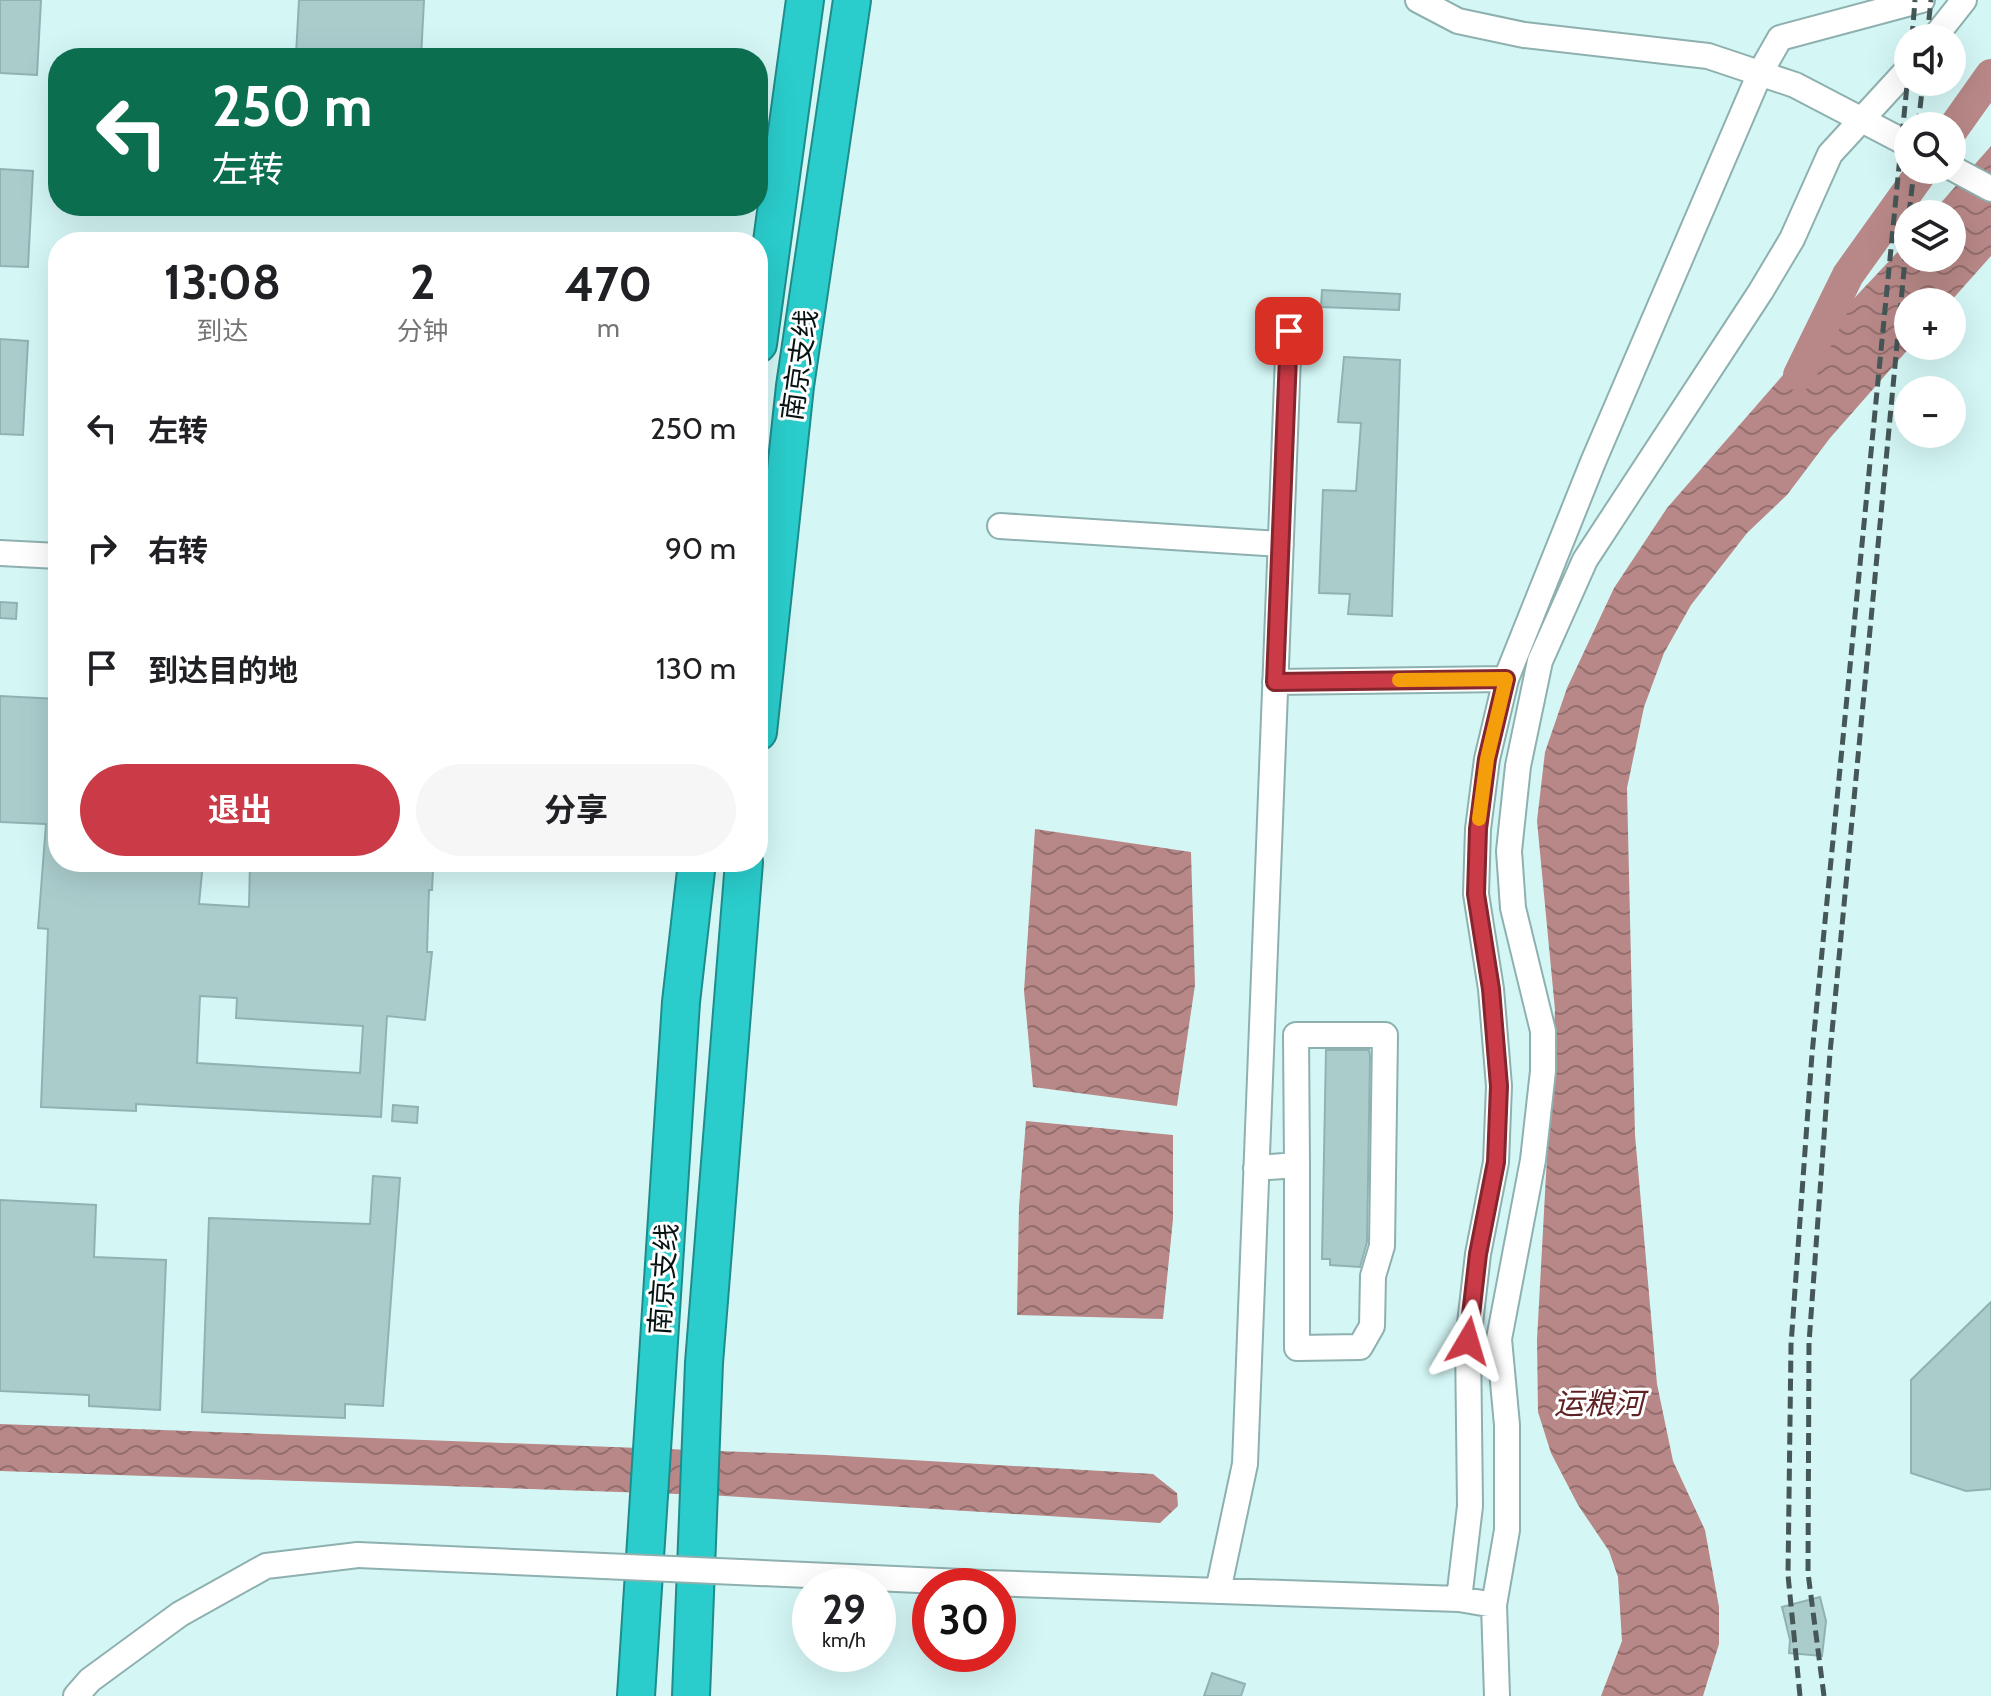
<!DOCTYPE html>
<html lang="zh">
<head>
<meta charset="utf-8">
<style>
  :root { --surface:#fff; --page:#f6f6f6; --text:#202124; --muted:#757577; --accent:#ca3a47 }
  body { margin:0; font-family:Cabin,"Noto Sans SC",sans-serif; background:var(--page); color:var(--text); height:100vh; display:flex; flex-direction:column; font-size:30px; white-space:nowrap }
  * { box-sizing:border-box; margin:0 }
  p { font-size:26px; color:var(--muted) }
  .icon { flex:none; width:44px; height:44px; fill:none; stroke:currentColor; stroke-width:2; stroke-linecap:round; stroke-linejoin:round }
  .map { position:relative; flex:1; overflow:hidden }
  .sheet { position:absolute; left:48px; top:232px; width:720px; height:640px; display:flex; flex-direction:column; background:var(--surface); border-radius:32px; box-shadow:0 8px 32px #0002 }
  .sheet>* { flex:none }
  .hud { position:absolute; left:48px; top:48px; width:720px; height:168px; border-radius:32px; box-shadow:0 8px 32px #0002; background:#0b6e4f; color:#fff; overflow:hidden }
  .buttons { position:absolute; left:1894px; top:24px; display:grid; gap:16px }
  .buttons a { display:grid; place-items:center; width:72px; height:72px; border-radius:50%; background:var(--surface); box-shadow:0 8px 32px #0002; font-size:40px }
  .speed { position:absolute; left:792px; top:1568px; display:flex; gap:16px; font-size:40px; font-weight:700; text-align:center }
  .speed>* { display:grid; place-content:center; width:104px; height:104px; border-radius:50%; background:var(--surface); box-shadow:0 8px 32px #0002; line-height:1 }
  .speed small { font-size:20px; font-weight:400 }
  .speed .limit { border:12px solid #d22; background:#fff; color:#111 }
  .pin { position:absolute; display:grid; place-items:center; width:68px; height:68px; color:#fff; margin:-34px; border-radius:16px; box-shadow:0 4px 12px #0006 }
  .me { position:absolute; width:88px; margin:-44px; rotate:7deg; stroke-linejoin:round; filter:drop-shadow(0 0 6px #0008) }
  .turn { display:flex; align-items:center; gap:28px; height:168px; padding:0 32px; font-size:36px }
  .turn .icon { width:104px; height:104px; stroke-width:2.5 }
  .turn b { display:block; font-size:56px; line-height:68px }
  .eta { display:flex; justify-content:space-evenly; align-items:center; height:136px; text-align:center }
  .eta b { font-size:48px; font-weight:700; line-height:56px }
  .primary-button { display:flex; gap:16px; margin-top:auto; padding:16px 32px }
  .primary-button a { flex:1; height:92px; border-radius:48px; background:var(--accent); color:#fff; font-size:32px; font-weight:700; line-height:92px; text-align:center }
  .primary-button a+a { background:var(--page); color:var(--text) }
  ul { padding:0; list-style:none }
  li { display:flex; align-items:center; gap:24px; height:120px; padding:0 32px }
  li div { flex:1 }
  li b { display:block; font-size:30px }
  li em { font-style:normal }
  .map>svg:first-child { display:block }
</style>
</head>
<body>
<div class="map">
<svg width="1991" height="1696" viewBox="0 0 1991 1696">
  <defs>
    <pattern id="water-waves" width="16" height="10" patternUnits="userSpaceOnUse" patternTransform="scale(2)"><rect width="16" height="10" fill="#b78887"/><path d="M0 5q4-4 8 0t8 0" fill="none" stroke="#936e6d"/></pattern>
  </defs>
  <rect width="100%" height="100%" fill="#d4f7f6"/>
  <path fill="url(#water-waves)" d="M1991,146V256L1950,302H1908L1911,346L1830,438L1787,495L1747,533L1691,605L1664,653L1644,707L1627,788L1635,1135L1657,1384L1673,1461L1705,1530L1719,1607V1644L1703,1696H1601L1622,1641L1618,1577L1609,1551L1578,1505L1551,1453L1538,1412L1537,1340L1555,1010L1537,821L1545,752L1567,688L1614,588L1667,508L1797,359L1908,241V258H1952V214H1931Z
    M1035,829L1191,852L1195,985L1177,1106L1033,1087L1024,991Z
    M1026,1121L1173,1135V1219L1163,1319L1017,1315L1019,1206Z
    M0,1424L826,1455L1153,1474L1177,1493L1178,1506L1160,1523L709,1495L0,1471Z"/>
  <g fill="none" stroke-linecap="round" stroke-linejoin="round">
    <path stroke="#b78887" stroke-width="32" d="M1952,130L1991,75
      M1799,375L1848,275L1923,170"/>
  </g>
  <path fill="#aacdcc" stroke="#90b2b1" stroke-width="2" fill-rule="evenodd" d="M0,0H41L37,75L0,73Z
    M299,0H424L421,58L296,55Z
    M0,169L33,171L28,267L0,266Z
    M1322,290L1400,294L1399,310L1321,307Z
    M0,339L28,341L23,435L0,434Z
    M1344,357L1400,360L1392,616L1348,614L1350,594L1319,593L1323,490L1356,491L1361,423L1338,422Z
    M0,602L17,603L16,619L0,618Z
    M0,696L58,699V862H203L199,904L249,907L250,862H415V869L433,870L432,890H429L427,952H432L425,1020L387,1016L381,1117L136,1104V1111L41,1107L48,929L38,928L46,824L0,822ZM200,996L237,998L236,1018L363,1026L360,1073L197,1063Z
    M1326,1050H1369L1370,1056L1367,1242L1360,1267L1330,1265V1259H1322Z
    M393,1105L418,1107L417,1123L392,1121Z
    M373,1176L400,1178L383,1406L345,1404V1418L202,1412L209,1218L370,1224Z
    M0,1200L96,1205L94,1257L166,1260L160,1410L89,1406V1395L0,1391Z
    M1991,1302V1489L1966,1491L1911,1473V1380Z
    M1820,1597L1826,1621L1822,1656L1789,1653L1790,1640L1782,1607Z
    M1212,1673L1245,1684L1241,1696H1204Z"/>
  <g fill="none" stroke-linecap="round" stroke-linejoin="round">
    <g stroke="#8eb0af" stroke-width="28">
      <path id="minor" d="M1418,0L1458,21L1524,35L1708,56L1795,85L1908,144
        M1934,38L1964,0
        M1952,168L1991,189
        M1000,526L1281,544
        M0,553L58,556
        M1275,682L1506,679
        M1256,1168L1297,1165V1348L1360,1347L1372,1326L1373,1276L1382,1246L1385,1035H1296L1297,1165
        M985,1583L1459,1599L1494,1605
        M1218,1591L1245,1464L1289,331
        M1459,1599L1470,1506L1468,1341L1478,1254L1496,1162L1499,1086L1491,989L1476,894L1478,829L1487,759L1506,679L1593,462L1760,73L1780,38L1922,0
        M76,1696L90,1680L180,1614L266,1566L358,1555
        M1497,1696L1494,1605L1507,1530V1425L1499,1339L1533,1160L1543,1071V1031L1513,908L1509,851L1518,766L1540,661L1585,560L1761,291L1792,239L1830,154L1908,69"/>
    </g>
    <g stroke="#1e8c8b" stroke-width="40">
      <path id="highway" d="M758,344L805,0
        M758,732L795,386L852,0
        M636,1696L681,1002L697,862
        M691,1696L704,1363L744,862"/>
    </g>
    <use href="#minor" stroke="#fff" stroke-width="24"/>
    <use href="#highway" stroke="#2acdcc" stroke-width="36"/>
    <path stroke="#455757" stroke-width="5" stroke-dasharray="12 6" stroke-linecap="butt" d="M1912,38L1915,0
      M1927,38L1931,0
      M1918,126L1923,82
      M1909,214L1914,170
      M1800,1696L1788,1575L1791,1345L1812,1054L1908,75
      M1824,1696L1808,1573L1809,1343L1830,1053L1908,228"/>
    <g stroke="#8eb0af" stroke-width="28" stroke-linecap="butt">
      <path id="minor-bridge" d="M358,1555L985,1583"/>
    </g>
    <use href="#minor-bridge" stroke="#fff" stroke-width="24"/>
  </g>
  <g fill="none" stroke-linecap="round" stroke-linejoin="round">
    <g stroke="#83262e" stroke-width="20">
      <path id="route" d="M1289,331L1275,682L1506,679L1487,759L1478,829L1476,894L1491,989L1499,1086L1496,1162L1478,1254L1468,1341"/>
    </g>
    <use href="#route" stroke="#ca3a47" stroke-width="14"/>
    <path stroke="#f59e0b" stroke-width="14" d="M1399,680L1506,679L1487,759L1479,819"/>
  </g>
  <g text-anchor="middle" stroke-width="6" stroke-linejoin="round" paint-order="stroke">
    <g font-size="28" fill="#071313" stroke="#fff">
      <text transform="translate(799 365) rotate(-82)" y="10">南京支线</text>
      <text transform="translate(663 1279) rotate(-86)" y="10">南京支线</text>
    </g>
    <g font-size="30" font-style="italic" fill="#5f2225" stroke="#fff">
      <text x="1599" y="1414">运粮河</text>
    </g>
  </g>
</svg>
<div class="buttons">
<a><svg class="icon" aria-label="sound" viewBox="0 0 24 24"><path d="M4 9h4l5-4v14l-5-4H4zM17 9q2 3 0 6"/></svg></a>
<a><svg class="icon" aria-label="search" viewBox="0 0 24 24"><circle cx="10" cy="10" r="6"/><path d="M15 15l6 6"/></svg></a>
<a><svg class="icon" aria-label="layers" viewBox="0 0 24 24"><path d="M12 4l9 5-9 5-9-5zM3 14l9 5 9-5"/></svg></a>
<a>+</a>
<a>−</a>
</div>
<div class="speed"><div>29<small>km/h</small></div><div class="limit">30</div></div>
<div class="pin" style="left:1289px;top:331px;background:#d93025"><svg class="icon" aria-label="arrive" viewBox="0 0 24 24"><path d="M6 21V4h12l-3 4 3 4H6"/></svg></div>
<svg class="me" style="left:1468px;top:1341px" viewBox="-20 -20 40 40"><path d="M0-17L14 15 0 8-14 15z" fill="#ca3a47" stroke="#fff" stroke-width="4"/></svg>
<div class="hud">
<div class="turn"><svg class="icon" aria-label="left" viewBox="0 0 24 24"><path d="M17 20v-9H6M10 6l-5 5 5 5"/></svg><div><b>250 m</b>左转</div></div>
</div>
<section class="sheet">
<div class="eta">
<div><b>13:08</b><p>到达</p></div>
<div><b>2</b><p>分钟</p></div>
<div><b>470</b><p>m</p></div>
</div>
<ul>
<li><svg class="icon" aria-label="left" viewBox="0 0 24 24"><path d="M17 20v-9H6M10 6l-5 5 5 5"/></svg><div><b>左转</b></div><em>250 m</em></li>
<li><svg class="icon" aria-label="right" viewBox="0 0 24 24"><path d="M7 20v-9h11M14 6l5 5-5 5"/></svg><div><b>右转</b></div><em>90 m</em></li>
<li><svg class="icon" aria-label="arrive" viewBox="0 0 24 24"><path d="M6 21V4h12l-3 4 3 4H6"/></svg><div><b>到达目的地</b></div><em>130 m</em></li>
</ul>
<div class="primary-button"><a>退出</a><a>分享</a></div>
</section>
</div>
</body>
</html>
